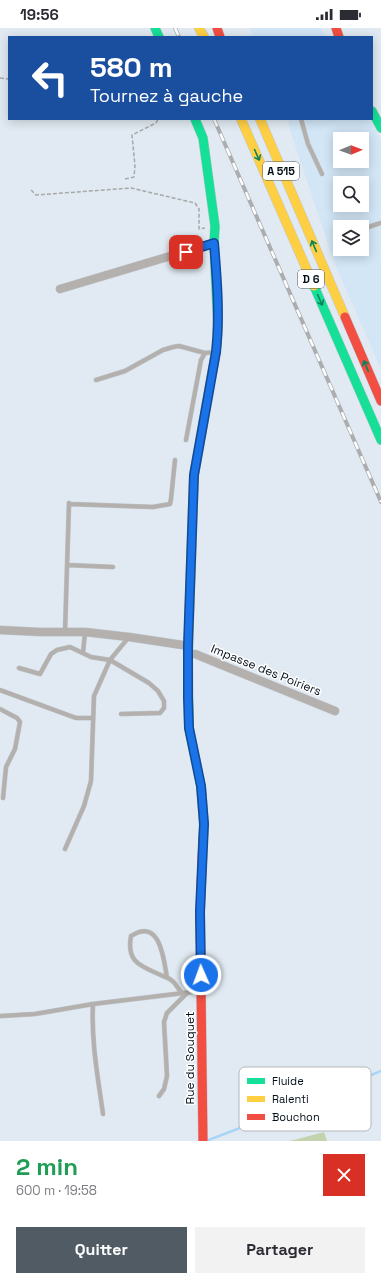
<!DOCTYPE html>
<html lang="fr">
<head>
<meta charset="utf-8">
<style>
  :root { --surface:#fff; --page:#f2f2f3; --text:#2b2b33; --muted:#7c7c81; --accent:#505b64 }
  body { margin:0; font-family:"Space Grotesk",sans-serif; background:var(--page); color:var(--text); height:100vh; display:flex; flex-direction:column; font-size:15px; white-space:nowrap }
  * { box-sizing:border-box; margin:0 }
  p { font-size:13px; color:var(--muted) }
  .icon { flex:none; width:22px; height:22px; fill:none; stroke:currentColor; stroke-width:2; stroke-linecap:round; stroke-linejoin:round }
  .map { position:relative; height:1113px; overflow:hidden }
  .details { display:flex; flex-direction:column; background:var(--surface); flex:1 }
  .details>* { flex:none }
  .guide { position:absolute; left:8px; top:8px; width:365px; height:84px; border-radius:0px; box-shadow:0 2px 10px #0003; background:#1a4fa0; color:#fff; overflow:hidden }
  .needle { width:26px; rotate:89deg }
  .buttons { position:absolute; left:333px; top:104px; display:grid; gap:8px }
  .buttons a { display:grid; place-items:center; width:36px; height:36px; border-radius:0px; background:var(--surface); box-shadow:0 2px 10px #0003; font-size:20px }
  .pin { position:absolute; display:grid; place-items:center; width:34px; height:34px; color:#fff; margin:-17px; border-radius:8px; box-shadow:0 2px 6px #0006 }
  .me { position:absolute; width:44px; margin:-22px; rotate:358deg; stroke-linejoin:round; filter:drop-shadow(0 0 3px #0008) }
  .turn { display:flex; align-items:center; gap:14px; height:84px; padding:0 16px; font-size:18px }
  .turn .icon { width:52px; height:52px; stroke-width:2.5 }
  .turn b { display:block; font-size:28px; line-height:34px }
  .round { display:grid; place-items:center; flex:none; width:42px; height:42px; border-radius:0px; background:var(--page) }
  .head { display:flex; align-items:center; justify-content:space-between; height:68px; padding:0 16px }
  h1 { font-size:24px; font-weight:700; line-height:30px; color:#1e9e55 }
  .button { display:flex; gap:8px; margin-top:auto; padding:8px 16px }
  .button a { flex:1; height:46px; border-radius:0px; background:var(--accent); color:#fff; font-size:16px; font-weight:700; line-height:46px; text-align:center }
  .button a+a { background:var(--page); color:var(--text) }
  .status { display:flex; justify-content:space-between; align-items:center; height:28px; padding:0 20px; background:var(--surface); direction:ltr }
  .status svg { height:11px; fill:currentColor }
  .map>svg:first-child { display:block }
</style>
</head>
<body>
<div class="status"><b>19:56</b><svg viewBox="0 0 49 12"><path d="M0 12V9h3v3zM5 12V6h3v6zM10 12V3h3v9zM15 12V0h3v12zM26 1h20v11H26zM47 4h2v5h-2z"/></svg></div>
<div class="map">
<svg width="381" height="1113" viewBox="0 0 381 1113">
  <rect width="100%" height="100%" fill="#e1eaf2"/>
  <path fill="#d2e6f6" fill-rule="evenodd" d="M250,0H321L325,9H253Z
    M288,91H370L381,113V341L334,234L290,102ZM340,111H362V133H340ZM340,155H362V177H340ZM340,199H362V221H340Z"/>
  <path fill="#c4d3ae" d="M324,1104L327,1113H290Z"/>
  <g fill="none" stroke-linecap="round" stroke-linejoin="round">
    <path stroke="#a8d5f7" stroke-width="2.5" d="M206,1113L311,1073L381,1043"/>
    <g stroke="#bfc7cd" stroke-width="5">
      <path id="lane" d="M301,91L308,116L322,146
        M362,201L381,195
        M96,352L125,343L163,322L173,319L179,318L205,325L215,324
        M186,412L201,332L205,325
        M69,476L153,479L170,476L171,471L175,432
        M67,537L113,539
        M65,604L69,475
        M83,625L85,604
        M19,640L40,646L51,626L57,622L70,619L91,629L110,632L149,655L158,663L164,673V680L160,685L121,686
        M0,662L76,690H93
        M0,681L17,690L20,694L15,721L6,739L3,770
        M65,821L84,778L91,753L94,668L110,632L129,609
        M167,950C164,931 160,889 131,908C126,935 141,938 163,948C165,949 169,950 171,952C175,954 178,961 181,964
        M93,976C91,1013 98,1050 103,1086
        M1,988L35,986L93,976L200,963
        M159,1068L164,1061L167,1048L164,994L167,985L188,964"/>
    </g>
    <g stroke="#bfc7cd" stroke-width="9">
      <path id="street" d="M60,261L214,215
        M0,602L40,604H85L129,609L189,618
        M188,626H195L335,683"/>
    </g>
    <g stroke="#bfc7cd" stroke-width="10">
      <path id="fast" d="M155,0L159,9
        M372,83L381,100
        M195,91L203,110L215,198L214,215L218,299
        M314,258L381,412
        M188,628L189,700L201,758L204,796L203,810"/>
    </g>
    <g stroke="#bfc7cd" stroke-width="10">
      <path id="slow" d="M199,0L204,9
        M241,91L314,258
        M260,91L345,289
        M188,628L194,447L216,323L218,299"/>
    </g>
    <g stroke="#bfc7cd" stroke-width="10">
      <path id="jam" d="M217,0L220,9
        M336,0L339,9
        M345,289L381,373
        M203,1113L200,884L203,810"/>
    </g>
    <path stroke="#a7a8a8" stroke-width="1.5" stroke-dasharray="4 2" stroke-linecap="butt" d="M0,50L9,51
      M125,151L134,149L135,138L132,107L156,95L158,91
      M31,162L36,167L131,160L195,175L199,181V201L205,200"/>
    <use href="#lane" stroke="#b4b0ad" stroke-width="4"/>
    <use href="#street" stroke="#b4b0ad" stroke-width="8"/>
    <use href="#fast" stroke="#16e098" stroke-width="9"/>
    <use href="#slow" stroke="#ffcf43" stroke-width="9"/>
    <use href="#jam" stroke="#f24e42" stroke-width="9"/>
    <g stroke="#abadae" stroke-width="4">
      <path id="rail" d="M175,0L179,9
        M214,91L381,474"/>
    </g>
    <use href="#rail" stroke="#fff" stroke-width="2.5" stroke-dasharray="8" stroke-linecap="butt"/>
  </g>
  <defs><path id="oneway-shaft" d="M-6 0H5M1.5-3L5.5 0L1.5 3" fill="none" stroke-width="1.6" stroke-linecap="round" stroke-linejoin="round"/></defs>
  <g stroke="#0d825e">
    <use href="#oneway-shaft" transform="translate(257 127) rotate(66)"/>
    <use href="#oneway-shaft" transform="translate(314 218) rotate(-113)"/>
    <use href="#oneway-shaft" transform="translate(320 272) rotate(66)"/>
    <use href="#oneway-shaft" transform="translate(366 338) rotate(-113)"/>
  </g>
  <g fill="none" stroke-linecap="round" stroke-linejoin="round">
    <g stroke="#114b97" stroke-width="10">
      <path id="route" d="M186,224L214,215C217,251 220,288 216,324L194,447L188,618V670L189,700L201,758L204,796L200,884L201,947"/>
    </g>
    <use href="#route" stroke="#1a73e8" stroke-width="7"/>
  </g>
  <g text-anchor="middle" stroke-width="3" stroke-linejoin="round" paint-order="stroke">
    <g fill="#fff" stroke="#4e565d" stroke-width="1">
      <rect x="263" y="134" width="36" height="18" rx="3"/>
      <rect x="298" y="242" width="26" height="18" rx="3"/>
    </g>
    <g font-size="11" font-weight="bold" fill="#020e18">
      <text x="281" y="147">A 515</text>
      <text x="311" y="255">D 6</text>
    </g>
    <g font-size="12" fill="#020e18" stroke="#fff">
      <text transform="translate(266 642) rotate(22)" y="4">Impasse des Poiriers</text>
      <text transform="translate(190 1030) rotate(-90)" y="4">Rue du Souquet</text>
    </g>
  </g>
  <rect x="239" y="1039" width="132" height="64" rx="6" fill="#fff" stroke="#b3b7ba" stroke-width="1"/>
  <rect x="247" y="1050" width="18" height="6" fill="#16e098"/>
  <rect x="247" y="1068" width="18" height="6" fill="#ffcf43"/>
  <rect x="247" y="1086" width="18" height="6" fill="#f24e42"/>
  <g font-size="11" fill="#020e18">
    <text x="272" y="1057">Fluide</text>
    <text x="272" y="1075">Ralenti</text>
    <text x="272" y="1093">Bouchon</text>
  </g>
</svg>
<div class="buttons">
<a><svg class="needle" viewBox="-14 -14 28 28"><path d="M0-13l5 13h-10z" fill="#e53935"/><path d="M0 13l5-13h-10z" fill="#7c7c81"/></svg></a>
<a><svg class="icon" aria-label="search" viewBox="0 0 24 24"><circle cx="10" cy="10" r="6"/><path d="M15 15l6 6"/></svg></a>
<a><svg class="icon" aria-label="layers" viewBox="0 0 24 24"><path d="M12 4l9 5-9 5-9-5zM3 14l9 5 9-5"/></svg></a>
</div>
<div class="pin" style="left:186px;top:224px;background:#d93025"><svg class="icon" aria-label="arrive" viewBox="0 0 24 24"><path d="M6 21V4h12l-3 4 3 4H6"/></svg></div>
<svg class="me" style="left:201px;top:947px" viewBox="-20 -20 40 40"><circle r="17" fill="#1a73e8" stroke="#fff" stroke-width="3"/><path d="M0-11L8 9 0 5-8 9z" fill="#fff"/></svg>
<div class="guide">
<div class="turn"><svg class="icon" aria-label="left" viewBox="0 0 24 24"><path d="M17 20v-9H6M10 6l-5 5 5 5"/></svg><div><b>580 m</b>Tournez à gauche</div></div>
</div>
</div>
<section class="details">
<div class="head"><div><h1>2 min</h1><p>600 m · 19:58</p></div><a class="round" style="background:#d93025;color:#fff"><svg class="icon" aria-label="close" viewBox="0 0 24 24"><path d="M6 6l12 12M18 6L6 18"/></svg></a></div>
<div class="button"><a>Quitter</a><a>Partager</a></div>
</section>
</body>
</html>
